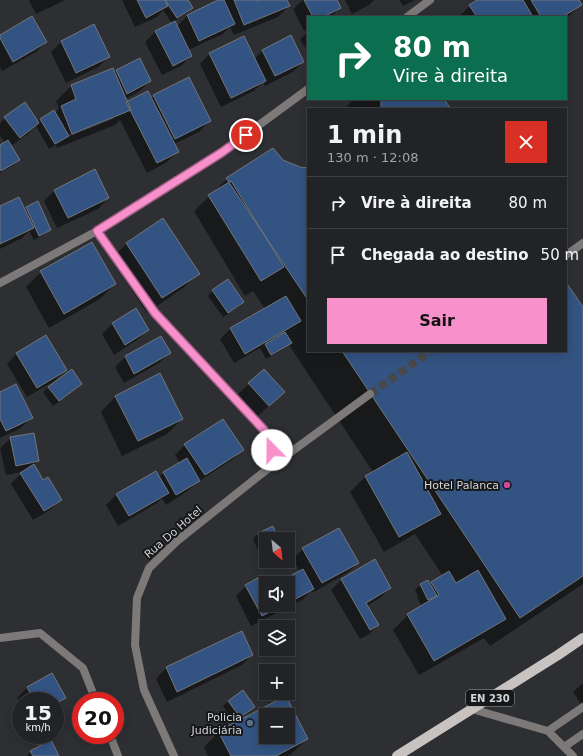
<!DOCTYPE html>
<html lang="pt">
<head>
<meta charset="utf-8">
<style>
  :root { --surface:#222326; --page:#2a2b2e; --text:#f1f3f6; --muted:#a2a4a7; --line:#3f4043; --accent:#f890cb }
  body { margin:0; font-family:"DejaVu Sans",sans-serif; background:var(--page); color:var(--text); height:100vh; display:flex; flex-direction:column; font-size:15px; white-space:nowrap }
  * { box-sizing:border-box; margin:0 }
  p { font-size:13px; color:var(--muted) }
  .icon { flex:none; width:22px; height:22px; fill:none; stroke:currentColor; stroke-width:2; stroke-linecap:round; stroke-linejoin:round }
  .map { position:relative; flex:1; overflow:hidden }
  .side { position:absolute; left:307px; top:108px; width:260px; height:244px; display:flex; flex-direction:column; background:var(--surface); border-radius:0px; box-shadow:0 2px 10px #0003,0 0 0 1px var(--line) }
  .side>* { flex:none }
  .top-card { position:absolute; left:307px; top:16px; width:260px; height:84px; border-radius:0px; box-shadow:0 2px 10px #0003,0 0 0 1px var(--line); background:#0b6e4f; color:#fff; overflow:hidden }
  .needle { width:26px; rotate:152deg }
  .controls { position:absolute; left:259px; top:532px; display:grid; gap:8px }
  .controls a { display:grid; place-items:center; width:36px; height:36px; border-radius:0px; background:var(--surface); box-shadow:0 2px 10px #0003,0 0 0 1px var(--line); font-size:20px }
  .speed { position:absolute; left:12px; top:692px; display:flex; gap:8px; font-size:20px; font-weight:700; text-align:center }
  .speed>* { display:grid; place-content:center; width:52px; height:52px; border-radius:50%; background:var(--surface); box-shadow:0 2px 10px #0003,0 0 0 1px var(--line); line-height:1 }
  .speed small { font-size:10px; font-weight:400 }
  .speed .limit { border:6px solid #d22; background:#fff; color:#111 }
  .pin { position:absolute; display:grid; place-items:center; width:34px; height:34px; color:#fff; margin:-17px; border:2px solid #fff; border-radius:50%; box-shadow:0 1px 4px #0007 }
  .me { position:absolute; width:44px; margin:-22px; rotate:338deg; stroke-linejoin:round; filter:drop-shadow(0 0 3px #0008) }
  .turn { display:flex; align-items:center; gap:14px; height:84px; padding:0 20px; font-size:18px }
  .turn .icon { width:52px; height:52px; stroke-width:2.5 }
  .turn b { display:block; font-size:28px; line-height:34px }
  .round { display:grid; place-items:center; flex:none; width:42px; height:42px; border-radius:0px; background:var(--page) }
  .summary { display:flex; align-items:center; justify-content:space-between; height:68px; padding:0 20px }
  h1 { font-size:24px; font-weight:600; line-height:30px }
  .action { display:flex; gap:8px; margin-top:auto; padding:8px 20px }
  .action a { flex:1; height:46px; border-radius:0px; background:var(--accent); color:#111; font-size:16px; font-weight:600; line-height:46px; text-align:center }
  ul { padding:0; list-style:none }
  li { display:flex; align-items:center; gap:12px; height:52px; padding:0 20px; border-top:1px solid var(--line) }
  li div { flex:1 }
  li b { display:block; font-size:15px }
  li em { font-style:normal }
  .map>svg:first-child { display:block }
</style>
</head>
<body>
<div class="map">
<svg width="583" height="756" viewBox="0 0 583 756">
  <rect width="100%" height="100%" fill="#2d2f33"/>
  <path fill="#0007" fill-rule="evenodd" d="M29,0H65L36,14Z
    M122,0H187L192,8L187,13L174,21L176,27L187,16L220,0H255L256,2L261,0H286L289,6L278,17L234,35L230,27L223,34L188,50L191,56L181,66L162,75L145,42L155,32L172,23L163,10L157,17L135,27Z
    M303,0H336L340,7L331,17H308V29L304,31L293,9Z
    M345,0H374L369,5L352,14Z
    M399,0H415L403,6Z
    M479,0H578L581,5L570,15L566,18V17H458L470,6Z
    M94,26L109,57L98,67L66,83L51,52L61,42Z
    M308,32V52L300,39Z
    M0,36L46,42L36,52L2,71L0,67Z
    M262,51L303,61L293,72L265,86L263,82L254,91L221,107L200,64L210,53L254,59Z
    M139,59L150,81L140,91L125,99L127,103L151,99L154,96L209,121L199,132L174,144L178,152L167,162L147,173L120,120L115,125L57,148L56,145L49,149L36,126L28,134L11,146L19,160L14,165L0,173V146L5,143L0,136V123L5,118L37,122L40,119L54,111L55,113L59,108L56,101L71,86L113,69L114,73L116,71ZM113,116V119L68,137L67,135Z
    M354,99H443L450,109H346L345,108Z
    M282,160L299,168L308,170V351H566V284L583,309V584L490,646L484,638L419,675L393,630L408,615L422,607L417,597L418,596L415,590L420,585L428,581L430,585L443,576L415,534L384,552L350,492L365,477L373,472L289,345L285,348L266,359L260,348L234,363L220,339L230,329L265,309L253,291L245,296L194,211L227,179Z
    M95,171L108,198L98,209L57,228L44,201L54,191Z
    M37,202L50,229L45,234L34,240L29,231L22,238L0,249V207L24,210L26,208Z
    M163,220L198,273L183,288L147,313L111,259L126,244Z
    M41,272L115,284L100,299L49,328L26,287Z
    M213,290L243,302L238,307L223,317L208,296Z
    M135,310L148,330L137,340L114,355L102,334L112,324Z
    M161,337L170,353L159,363L124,383L115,367L125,357Z
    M17,353L65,370L54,381L27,397L7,364Z
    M54,381L55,382L81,384L76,389L53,406L43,392L55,382Z
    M249,384L273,402L258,416L238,394Z
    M0,393L31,418L21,428L0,438Z
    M116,396L182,419L167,434L122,456L101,412Z
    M11,438L38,461L33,465L43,481L60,500L50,510L33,520L11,484L22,472L6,475L0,448Z
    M185,445L242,450L232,460L196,483L188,491L166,505L162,498L157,503L118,526L106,505L116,495L155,473L158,478L164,473L180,463L175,455Z
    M273,527L278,539H266V560L263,561L253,539L258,534Z
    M303,549L358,563L347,573L312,593L311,591L302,600L251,626L236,596L246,586L266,583V605H288V583H279L300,572L293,559Z
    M341,580L390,588L380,598L367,606L378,625L368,635L360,639L331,590Z
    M241,632L252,655L242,665L167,702L156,679L166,668Z
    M583,683V707L573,692Z
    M27,688L65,698L55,708V701H21V705L17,698Z
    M285,697L307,739L291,754L287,756H208L204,747L219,732ZM266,715H288V737H266Z
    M228,701L253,707L248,712L234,722L223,706Z
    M31,751L58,756H27Z"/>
  <path fill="#335382" stroke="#73767a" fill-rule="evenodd" d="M137,0H165L168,6L146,18Z
    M165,0H188L193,8L177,18Z
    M218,0H224L235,24L199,41L187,15Z
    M234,0H256V1L258,0H287L290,6L244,25Z
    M304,0H337L341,8L323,17H313Z
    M477,0H523L533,17H477L469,5Z
    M531,0H579L582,5L562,17H541Z
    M32,16L47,42L13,62L0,38V35Z
    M175,21L192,56L173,66L155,31Z
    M94,24L110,57L76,73L61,41Z
    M291,35L304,62L275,76L262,50Z
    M244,36L266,81L231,98L209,53Z
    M140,58L151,81L127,94L116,70Z
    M113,68L131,110L72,134L61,106L76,99L71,85Z
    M189,77L211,121L175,139L153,95Z
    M148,91L179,152L157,163L126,102Z
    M381,99H444L451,109H381Z
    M25,102L39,123L20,138L4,117Z
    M54,110L69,136L55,144L40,119Z
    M8,140L20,160L1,171L0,168V145Z
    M273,148L283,160L300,167L308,168V300L226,178Z
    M95,169L109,198L68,218L54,190Z
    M231,181L284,267L261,281L208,195Z
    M19,197L34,228L0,244V206Z
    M38,201L51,230L39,236L26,207Z
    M163,218L200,274L162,298L126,243Z
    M92,242L116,284L64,314L40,271Z
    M228,279L244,302L228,313L212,290Z
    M566,282L583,307V576L520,618L342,351H566Z
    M286,296L301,321L245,354L230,328Z
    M136,308L149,330L125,345L112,323Z
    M285,332L292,343L271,355L265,344Z
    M46,335L67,370L37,388L16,353Z
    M161,336L171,353L134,374L125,356Z
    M72,369L82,384L59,401L48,387Z
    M264,369L285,392L269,406L248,383Z
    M160,373L183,419L138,441L115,396Z
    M16,384L33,418L6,431L0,419V392Z
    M223,419L244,450L205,475L184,444Z
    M34,433L39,461L16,466L10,437Z
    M407,452L441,514L399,537L365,476Z
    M187,458L200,481L176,495L163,472Z
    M34,464L43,480L48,477L62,500L44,511L20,473Z
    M156,471L169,493L129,516L116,494Z
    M273,526L279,539H266V551L258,533Z
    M339,528L359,563L322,583L302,548Z
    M375,559L391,588L366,603L379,625L370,630L341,579Z
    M303,569L314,589L288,603V583H277Z
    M478,570L506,619L434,661L407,614L439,595L431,582L449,571L456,583Z
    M263,575L267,583H266V605H283L262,616L245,585Z
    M428,580L437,596L428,600L420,584Z
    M242,631L253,655L177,692L166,667Z
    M52,673L66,698L55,704V701H34L27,687Z
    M243,690L255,707L240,717L228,701Z
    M286,696L308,739L276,756H231L218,731ZM266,715H288V737H266Z
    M51,740L59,756H33L30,751Z"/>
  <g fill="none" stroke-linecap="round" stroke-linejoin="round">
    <path stroke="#46484c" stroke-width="8" stroke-dasharray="8 4" stroke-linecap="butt" d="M370,394L431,351"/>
    <path stroke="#7c7978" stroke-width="8" d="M97,231L155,313L264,430L272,450L265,471
      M0,638L40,633L83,668L96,701
      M472,709L548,731L583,707
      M548,731L573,756
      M110,735L118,756
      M564,747L583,734"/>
    <path stroke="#7c7978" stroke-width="8" d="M407,17L430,0
      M566,255L583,243
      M0,283L97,231L221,153L308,89
      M174,756L144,690L135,645L137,598L149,568L177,541L265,471L370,394"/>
    <path stroke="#c8c3c0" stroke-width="10" d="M397,756L558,655L583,638"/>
  </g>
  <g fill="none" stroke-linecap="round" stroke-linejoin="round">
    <g stroke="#a15e84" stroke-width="10">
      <path id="route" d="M246,135L221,153L97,231L155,313L264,430L272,450"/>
    </g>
    <use href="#route" stroke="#f890cb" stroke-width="7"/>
  </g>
  <circle fill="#d1479c" stroke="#161719" stroke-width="1.5" cx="507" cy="485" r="4"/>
  <circle fill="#5c6f8a" stroke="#161719" stroke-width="1.5" cx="250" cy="723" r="4"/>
  <g text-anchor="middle" stroke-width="4" stroke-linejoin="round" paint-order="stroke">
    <rect fill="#161719" stroke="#9a9b9e" stroke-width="1" x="466" y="690" width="48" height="16" rx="3"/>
    <g font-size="10" font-weight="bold" fill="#d3d4d7">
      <text x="490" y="702">EN 230</text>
    </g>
    <g font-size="11" fill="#d3d4d7" stroke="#161719" text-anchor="end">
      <text x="499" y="489">Hotel Palanca</text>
      <text x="242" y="721">Policia<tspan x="242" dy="13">Judiciária</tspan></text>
    </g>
    <g font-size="11" fill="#d3d4d7" stroke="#161719">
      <text transform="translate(173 532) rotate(-41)" y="4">Rua Do Hotel</text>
    </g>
  </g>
</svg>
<div class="controls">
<a><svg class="needle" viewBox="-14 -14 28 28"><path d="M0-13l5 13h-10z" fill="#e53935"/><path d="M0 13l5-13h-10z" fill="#a2a4a7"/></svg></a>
<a><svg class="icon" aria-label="sound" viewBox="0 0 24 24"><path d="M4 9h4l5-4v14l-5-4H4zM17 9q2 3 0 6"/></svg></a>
<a><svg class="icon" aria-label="layers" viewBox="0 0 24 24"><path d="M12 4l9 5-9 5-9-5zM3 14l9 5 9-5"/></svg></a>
<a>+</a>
<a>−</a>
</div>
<div class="speed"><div>15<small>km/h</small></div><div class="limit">20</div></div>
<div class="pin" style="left:246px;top:135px;background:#d93025"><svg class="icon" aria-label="arrive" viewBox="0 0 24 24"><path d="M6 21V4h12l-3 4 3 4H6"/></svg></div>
<svg class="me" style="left:272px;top:450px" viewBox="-20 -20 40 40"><circle r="19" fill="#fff"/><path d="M0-13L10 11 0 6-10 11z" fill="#f890cb"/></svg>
<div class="top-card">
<div class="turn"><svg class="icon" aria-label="right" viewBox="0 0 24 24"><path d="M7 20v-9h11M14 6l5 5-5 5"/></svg><div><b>80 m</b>Vire à direita</div></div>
</div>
<section class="side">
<div class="summary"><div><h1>1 min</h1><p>130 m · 12:08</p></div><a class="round" style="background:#d93025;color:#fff"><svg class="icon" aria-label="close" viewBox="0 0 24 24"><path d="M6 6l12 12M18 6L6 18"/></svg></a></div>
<ul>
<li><svg class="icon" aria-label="right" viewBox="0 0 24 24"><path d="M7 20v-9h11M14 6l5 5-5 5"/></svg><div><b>Vire à direita</b></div><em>80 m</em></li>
<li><svg class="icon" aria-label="arrive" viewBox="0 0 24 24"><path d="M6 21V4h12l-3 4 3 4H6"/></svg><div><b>Chegada ao destino</b></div><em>50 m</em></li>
</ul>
<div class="action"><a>Sair</a></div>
</section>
</div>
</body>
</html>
